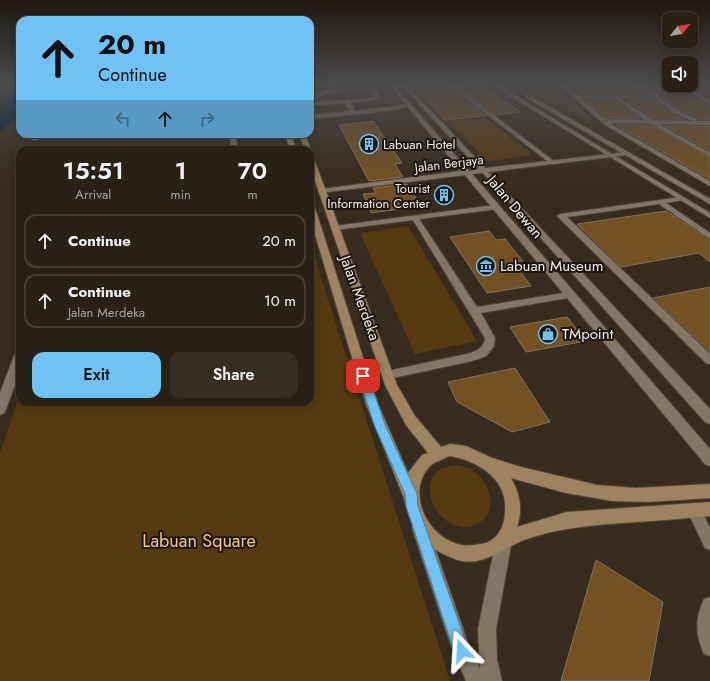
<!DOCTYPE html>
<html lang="en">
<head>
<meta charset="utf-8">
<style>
  :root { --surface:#2a2116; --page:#362e23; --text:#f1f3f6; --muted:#a5a3a1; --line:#463e35; --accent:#70c1f4 }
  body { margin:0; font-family:Jost,sans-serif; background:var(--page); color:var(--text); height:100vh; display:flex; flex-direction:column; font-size:15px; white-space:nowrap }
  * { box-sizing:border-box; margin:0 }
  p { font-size:13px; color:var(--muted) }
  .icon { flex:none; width:22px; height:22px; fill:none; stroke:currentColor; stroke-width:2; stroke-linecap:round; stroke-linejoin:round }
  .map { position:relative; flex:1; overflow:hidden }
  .side { position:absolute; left:16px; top:146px; width:298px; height:260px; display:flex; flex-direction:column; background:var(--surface); border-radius:12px; box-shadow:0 2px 10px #0003,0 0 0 1px var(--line) }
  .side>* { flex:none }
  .top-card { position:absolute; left:16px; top:16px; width:298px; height:122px; border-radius:12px; box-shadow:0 2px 10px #0003,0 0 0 1px var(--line); background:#70c1f4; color:#111; overflow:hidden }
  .needle { width:26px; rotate:60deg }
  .tools { position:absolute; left:662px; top:12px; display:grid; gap:8px }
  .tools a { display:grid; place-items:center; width:36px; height:36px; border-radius:8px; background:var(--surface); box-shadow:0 2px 10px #0003,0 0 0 1px var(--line); font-size:20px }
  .pin { position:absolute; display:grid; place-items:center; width:34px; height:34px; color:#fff; margin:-17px; border-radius:8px; box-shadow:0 2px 6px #0006 }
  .me { position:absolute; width:44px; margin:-22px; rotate:340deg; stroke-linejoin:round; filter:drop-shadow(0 0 3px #0008) }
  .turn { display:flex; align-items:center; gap:14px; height:84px; padding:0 16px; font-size:18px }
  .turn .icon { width:52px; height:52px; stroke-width:2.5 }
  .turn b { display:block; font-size:28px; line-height:34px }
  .lanes { display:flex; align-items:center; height:38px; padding:0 16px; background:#0003; justify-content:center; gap:20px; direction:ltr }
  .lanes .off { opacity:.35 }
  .eta { display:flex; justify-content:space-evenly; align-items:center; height:68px; text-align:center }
  .eta b { font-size:24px; font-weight:600; line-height:28px }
  .cta { display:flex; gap:8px; margin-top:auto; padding:8px 16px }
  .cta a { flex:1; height:46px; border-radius:12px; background:var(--accent); color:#111; font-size:16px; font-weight:600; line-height:46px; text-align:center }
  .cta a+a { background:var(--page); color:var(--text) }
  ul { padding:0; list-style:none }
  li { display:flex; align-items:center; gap:12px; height:54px; margin:0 8px 6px; padding:0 8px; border:2px solid var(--line); border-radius:12px }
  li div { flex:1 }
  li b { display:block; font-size:15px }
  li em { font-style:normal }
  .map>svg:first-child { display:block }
</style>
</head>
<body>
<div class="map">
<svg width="710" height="681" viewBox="0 0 710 681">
  <rect width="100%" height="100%" fill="#382c1e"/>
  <path fill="#563a12" d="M517,84H554L593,119L585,120Z
    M486,118L530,153L531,155L491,161L487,160L447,121Z
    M408,226L477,341L415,354L360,233Z
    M310,243L450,681H0V453L20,394V402H310Z
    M456,465C463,466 470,468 476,473C491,485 499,513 477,524C440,543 403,470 456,465Z"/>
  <path fill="#002134" d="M0,84H20V114L0,132Z"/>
  <path fill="#735122" stroke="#807363" d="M411,84H447L486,116L444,120Z
    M455,84H480L520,112L496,115Z
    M633,84L645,94H584L571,85Z
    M642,84L672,85L710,107V120H698L682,111Z
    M625,99H652L685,119H653Z
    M585,100H614L640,118H606Z
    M373,121L402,163L395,164L403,177L369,181L339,125Z
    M616,125H651L710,158V179Z
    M665,126H710V151Z
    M407,184L421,206L371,213L363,194L376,193L373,188Z
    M666,211L710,240V262L699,253L621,267L577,224Z
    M489,231L496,240L505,239L523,261L513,262L531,286L487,293L450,237Z
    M710,287V352L653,298Z
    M567,317L586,341L526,352L510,327Z
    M515,368L550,422L512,432L457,402L448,382Z
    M596,560L663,602L649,681H561Z"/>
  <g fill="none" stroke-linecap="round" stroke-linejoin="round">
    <g stroke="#52493c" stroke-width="2">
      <path id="service" d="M448,84H453L555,162V164H551Z
        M367,88L377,91L379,97L369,101L350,102L355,111L396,106L408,104L410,105L396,110L310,119V115L350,111L345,103L313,105L311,104L310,98L325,91ZM367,90L373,93L374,96L368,99L315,102V100L326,93Z
        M657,95L655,97L620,98L652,120L710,153V157L648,122L614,98H577L575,97L577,96Z
        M36,134H42L37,140H33L32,139Z
        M229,134H235L238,150H232Z
        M681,197L683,198V200L666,203L710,233V239L659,204L567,217L710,354V364L706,363L557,216L561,214Z
        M495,205L499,207L498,209L419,219L477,307L570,292L573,293L575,295L573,297L481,313L495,338L494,346L486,356L472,361L388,379L384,378L383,375L384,372L388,371L471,353C479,350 484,347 485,338L413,220L335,230L331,228L335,226Z
        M694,503L699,505L710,528V550L705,548L687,510L689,505Z
        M710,597V656L704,654C695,634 695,619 704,599Z"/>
    </g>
    <g stroke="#52493c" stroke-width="2">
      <path id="pedestrian" d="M482,170H486L710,409V424L705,422L482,172Z"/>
    </g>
    <g stroke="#52493c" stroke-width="2">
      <path id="minor" d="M389,84H393L469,171L479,169L401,84H406L485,168L628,152L629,153L626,155L472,174L710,449V466L705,464L465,175L319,193L318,191L322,189L461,171Z
        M559,84H564L605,119L692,121L677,114L634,84H639L681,112L697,119V121H710V125L609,123L710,181V186L605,125Z
        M679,85H684L710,101V105Z
        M20,352V372L6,409L4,413L0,415V393L14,356L16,353Z"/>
    </g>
    <g stroke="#52493c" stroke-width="2">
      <path id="tertiary" d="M491,84H496L710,213V218Z
        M525,95H529L710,199V204L525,97Z
        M420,520L425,523L428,528L467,640L480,669L478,629L496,540L498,534L504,532L510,534L512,540L496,629L497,660L502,681H466L450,643L412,528L415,523Z"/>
    </g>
    <g stroke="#52493c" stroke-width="2">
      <path id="secondary" d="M310,84H353L310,88Z
        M285,134H291L296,150H290Z
        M299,134H305L311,150L310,151L305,150Z
        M310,154L313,156L397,385L415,416L441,447L450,444L466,446L492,458L521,467L597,485L636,488L710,484V498L648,502L612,501L566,493L511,478C520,493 523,510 517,527L567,512L710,502V516C681,519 651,521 622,523C587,526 557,528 524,540C503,548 486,565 462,561C458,561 454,558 450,557C422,546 410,527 404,498L366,404L310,218V203L314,205L378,404L408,473L422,455L428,453L406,425L385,385L310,166ZM450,456C478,461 508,479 505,511C505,519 503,527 498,534C492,542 484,544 474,545C470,545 466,546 462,545C428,540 404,491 431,465C436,461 444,459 450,456Z"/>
    </g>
    <use href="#service" fill="#837665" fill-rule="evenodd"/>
    <use href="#pedestrian" fill="#837665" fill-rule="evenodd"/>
    <use href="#minor" fill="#837665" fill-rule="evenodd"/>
    <use href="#tertiary" fill="#837665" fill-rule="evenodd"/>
    <use href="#secondary" fill="#9d8360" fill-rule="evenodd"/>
  </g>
  <linearGradient id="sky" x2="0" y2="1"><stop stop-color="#1f1810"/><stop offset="0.47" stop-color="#4d4b4c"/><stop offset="1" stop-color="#4d4b4c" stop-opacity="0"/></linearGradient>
  <rect width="710" height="179" fill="url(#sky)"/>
  <path fill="#70c1f4" stroke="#497d9f" d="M363,371L368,376L386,427L417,494L418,506L469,651L467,656L462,658L456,656L454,651L406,506L405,494L375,427L358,376Z"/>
  <defs>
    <g id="building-ring" transform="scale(1)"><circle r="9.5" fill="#1b1610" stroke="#70c1f4" stroke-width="1.5"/><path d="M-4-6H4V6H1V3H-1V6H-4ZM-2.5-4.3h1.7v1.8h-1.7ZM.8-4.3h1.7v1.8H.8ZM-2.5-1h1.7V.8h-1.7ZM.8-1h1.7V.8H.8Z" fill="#70c1f4"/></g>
    <g id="museum-ring" transform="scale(1)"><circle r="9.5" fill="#1b1610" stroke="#70c1f4" stroke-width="1.5"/><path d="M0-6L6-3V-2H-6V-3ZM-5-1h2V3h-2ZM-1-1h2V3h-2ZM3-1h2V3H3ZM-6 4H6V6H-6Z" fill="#70c1f4"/></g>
    <g id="shop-ring" transform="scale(1)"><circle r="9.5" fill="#1b1610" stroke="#70c1f4" stroke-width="1.5"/><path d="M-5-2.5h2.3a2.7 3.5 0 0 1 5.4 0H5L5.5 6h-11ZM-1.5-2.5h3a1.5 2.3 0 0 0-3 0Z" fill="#70c1f4"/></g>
  </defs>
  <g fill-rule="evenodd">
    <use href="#building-ring" x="369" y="144"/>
    <use href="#building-ring" x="444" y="195"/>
    <use href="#museum-ring" x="486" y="266"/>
    <use href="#shop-ring" x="548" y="334"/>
  </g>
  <g text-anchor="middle" stroke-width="4" stroke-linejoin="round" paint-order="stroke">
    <g font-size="13" fill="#f5eee5" stroke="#1b1610" text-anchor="start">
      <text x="383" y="149">Labuan Hotel</text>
      <text x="430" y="193" text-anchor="end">Tourist<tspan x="430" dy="15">Information Center</tspan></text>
    </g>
    <g font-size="13" fill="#f5eee5" stroke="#1b1610">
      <text transform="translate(449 163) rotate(-7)" y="5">Jalan Berjaya</text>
    </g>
    <g font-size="15" fill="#f5eee5" stroke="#1b1610">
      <text transform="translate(515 207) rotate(50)" y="5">Jalan Dewan</text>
      <text transform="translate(360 298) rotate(70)" y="5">Jalan Merdeka</text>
    </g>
    <g font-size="15" fill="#f5eee5" stroke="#1b1610" text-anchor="start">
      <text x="500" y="271">Labuan Museum</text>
      <text x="562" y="339">TMpoint</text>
    </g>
    <g font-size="18" fill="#f7c78a" stroke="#1b1610">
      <text x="199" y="547">Labuan Square</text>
    </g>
  </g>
</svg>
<div class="tools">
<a><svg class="needle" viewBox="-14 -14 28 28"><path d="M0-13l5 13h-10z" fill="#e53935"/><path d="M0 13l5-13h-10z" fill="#a5a3a1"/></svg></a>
<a><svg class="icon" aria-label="sound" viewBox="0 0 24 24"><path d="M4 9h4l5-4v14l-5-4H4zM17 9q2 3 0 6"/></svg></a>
</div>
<div class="pin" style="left:363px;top:376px;background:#d93025"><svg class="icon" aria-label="arrive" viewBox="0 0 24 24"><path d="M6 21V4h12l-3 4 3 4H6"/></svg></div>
<svg class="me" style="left:462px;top:651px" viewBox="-20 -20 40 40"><path d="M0-17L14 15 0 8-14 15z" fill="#70c1f4" stroke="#fff" stroke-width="4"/></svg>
<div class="top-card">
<div class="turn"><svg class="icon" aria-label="ahead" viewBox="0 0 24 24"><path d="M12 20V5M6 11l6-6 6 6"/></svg><div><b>20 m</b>Continue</div></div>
<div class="lanes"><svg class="icon off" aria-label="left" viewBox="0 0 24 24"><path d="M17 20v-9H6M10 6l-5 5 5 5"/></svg><svg class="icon" aria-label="ahead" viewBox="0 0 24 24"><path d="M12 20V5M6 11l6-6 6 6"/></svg><svg class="icon off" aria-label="right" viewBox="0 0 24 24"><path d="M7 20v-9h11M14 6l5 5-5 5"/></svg></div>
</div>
<section class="side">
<div class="eta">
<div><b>15:51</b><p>Arrival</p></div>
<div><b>1</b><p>min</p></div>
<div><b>70</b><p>m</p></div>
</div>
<ul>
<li><svg class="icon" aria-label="ahead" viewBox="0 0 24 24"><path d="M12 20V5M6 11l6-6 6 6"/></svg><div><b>Continue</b></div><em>20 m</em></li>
<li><svg class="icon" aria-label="ahead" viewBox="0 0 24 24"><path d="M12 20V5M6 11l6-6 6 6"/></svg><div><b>Continue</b><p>Jalan Merdeka</p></div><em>10 m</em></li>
</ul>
<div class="cta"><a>Exit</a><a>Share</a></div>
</section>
</div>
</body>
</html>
